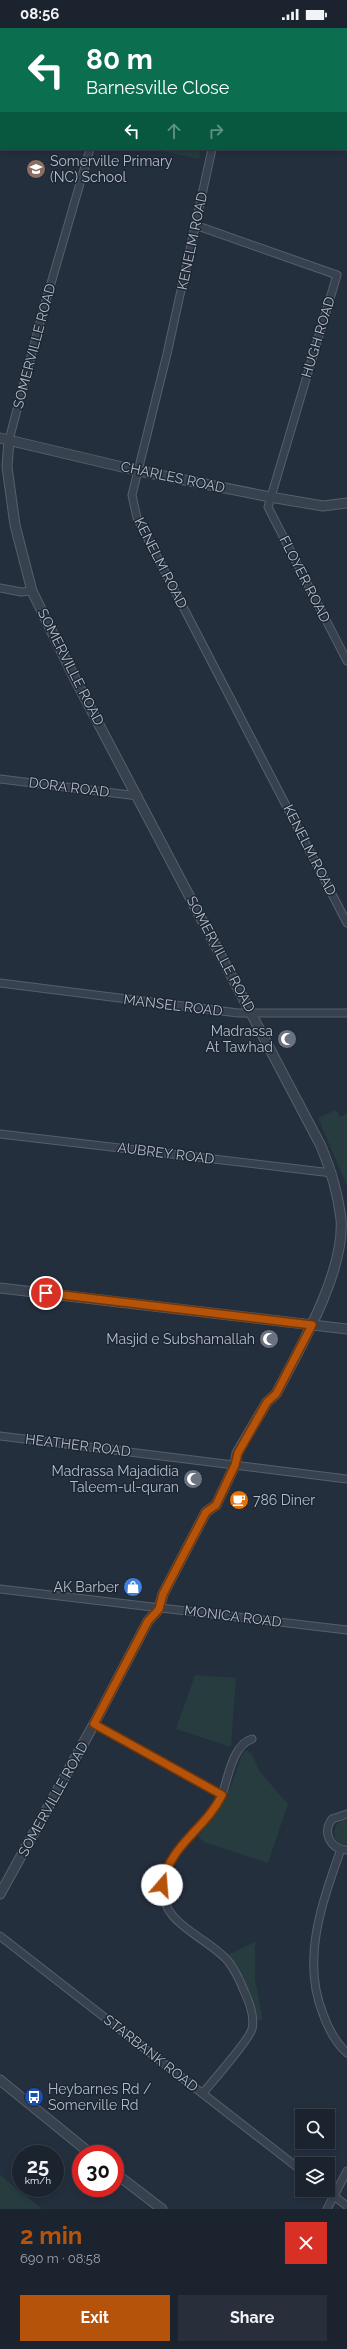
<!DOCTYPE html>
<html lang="en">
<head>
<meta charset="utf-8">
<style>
  :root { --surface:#1b232e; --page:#282f3a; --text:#f1f3f6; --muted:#a0a4aa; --line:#39404a; --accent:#b45309 }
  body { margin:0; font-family:Raleway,sans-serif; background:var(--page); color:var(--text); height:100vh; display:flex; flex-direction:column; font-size:15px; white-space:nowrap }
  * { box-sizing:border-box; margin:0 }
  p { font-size:13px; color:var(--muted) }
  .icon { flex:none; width:22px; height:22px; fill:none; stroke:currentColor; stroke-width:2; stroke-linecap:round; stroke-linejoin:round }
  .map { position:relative; height:2181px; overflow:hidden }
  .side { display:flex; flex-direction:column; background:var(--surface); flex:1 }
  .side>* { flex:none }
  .guide { position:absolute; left:0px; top:0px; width:347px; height:122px; box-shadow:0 2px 6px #0003,0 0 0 1px var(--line); background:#0b6e4f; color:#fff; overflow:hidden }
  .fabs { position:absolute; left:295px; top:2081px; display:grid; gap:8px }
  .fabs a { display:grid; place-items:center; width:40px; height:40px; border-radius:0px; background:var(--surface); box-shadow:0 2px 6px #0003,0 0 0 1px var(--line); font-size:20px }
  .speed { position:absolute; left:12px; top:2117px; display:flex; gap:8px; font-size:20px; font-weight:700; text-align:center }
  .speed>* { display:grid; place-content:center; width:52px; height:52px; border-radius:50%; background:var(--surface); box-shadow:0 2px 6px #0003,0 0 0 1px var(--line); line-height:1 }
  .speed small { font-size:10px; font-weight:400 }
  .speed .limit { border:6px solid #d22; background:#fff; color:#111 }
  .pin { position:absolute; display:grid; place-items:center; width:34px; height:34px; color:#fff; margin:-17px; border:2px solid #fff; border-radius:50%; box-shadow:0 1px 4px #0007 }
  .me { position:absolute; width:44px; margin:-22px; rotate:18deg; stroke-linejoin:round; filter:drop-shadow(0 0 3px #0008) }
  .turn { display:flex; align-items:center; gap:14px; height:84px; padding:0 20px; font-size:18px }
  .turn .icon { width:52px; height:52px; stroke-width:2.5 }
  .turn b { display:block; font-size:28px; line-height:34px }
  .lanes { display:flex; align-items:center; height:38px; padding:0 20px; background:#0003; justify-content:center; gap:20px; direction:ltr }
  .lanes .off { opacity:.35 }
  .round { display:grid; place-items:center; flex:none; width:42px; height:42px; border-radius:0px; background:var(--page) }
  .head { display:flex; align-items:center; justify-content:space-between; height:68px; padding:0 20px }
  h1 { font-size:24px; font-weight:700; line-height:30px; color:var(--accent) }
  .cta { display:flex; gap:8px; margin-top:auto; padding:8px 20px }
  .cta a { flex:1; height:46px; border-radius:0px; background:var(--accent); color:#fff; font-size:16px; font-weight:700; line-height:46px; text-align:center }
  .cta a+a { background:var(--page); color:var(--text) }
  .status { display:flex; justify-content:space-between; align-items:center; height:28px; padding:0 20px; background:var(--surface); direction:ltr }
  .status svg { height:11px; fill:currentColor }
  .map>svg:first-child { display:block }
</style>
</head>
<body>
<div class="status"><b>08:56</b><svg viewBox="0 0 49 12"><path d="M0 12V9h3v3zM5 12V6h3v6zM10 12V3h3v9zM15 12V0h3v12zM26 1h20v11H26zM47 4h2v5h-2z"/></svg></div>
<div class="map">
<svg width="347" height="2181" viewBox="0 0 347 2181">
  <rect width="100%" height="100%" fill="#242f3e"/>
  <path fill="#263c3f" d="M204,0H317L315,1Z
    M154,121H201L199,131Z
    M336,1082L340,1089L347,1085V1158L318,1090Z
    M195,1647L236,1650L231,1719L176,1701Z
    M246,1722L252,1726L260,1744L288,1776L268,1835L204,1814L198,1808C224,1777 230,1764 242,1726Z
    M343,1791L347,1792V1816C330,1817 331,1798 343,1791Z
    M255,1914V1951L263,1992H258L247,1959L227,1927Z
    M0,2147L42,2181H0Z"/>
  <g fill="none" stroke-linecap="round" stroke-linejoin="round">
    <g stroke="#565f6c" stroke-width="9">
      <path id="minor" d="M212,121L167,326L132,467L137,490L347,895
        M195,197L337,247L268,479L347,633
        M9,412L43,283L90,121
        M0,560L21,564L32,563
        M0,751L138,768
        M0,955L238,985H347
        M0,1106L332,1145
        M0,1408L347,1451
        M0,1561L347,1602
        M94,1696L222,1767C207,1799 167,1819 163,1857C158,1895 208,1909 228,1933C236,1943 241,1955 245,1965C250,1976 255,1989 252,2001C250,2011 212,2054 203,2065
        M222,1767C228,1750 233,1716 252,1711
        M347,1786L332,1791C322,1805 330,1821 347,1822
        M341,1821C322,1875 301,1931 323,1986C328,2000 336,2015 347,2025
        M0,1908L302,2143
        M326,2162L347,2178
        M327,2181L347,2143"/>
    </g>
    <g stroke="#565f6c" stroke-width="11">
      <path id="tertiary" d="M346,1L347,3
        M0,410L139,443L270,469L323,478L347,475
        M0,1260L347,1301
        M0,1866L94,1696L148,1593L159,1581L163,1566L206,1484L216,1477L235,1437L237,1425L267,1374L276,1366C300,1320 345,1244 341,1191C338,1165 331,1142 321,1118L76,653L32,563L15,497L7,439L9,412
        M0,2052L91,2126
        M115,2145L162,2181"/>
    </g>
    <g stroke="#565f6c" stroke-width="12">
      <path id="secondary" d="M0,8H1
        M346,81H347"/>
    </g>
    <use href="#minor" stroke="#38414e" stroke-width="7"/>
    <use href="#tertiary" stroke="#38414e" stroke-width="9"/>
    <use href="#secondary" stroke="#465061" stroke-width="10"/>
  </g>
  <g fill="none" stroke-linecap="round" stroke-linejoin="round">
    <g stroke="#753606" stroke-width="10">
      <path id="route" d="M46,1265L312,1297L276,1366L267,1374L238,1425L235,1437L216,1477L206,1484L163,1566L159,1581L148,1593L94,1696L222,1767C205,1802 170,1816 162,1857"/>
    </g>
    <use href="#route" stroke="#b45309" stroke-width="7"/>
  </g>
  <defs>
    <g id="school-disc" transform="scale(1)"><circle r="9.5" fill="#8d6e63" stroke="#1d2633"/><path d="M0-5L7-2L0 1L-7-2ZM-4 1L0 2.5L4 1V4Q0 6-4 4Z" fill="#fff"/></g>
    <g id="mosque-disc" transform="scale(1)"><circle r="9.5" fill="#6b7280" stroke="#1d2633"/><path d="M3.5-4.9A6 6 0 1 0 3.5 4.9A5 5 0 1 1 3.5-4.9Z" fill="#fff"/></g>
    <g id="cafe-disc" transform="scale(1)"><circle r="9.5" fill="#e8710a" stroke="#1d2633"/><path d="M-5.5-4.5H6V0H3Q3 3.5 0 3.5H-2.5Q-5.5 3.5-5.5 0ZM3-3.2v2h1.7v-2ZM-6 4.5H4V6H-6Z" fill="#fff"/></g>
    <g id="shop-disc" transform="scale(1)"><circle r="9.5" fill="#3f7fe0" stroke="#1d2633"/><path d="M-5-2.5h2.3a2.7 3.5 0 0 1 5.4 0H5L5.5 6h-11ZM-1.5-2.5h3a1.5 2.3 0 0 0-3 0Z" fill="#fff"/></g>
    <g id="bus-disc" transform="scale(1)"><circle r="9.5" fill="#1a4fb4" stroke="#1d2633"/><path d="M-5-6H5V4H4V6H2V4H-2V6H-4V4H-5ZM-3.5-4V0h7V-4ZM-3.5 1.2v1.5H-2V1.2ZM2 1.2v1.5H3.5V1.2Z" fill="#fff"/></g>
  </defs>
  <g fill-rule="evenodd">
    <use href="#school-disc" x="36" y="141"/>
    <use href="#mosque-disc" x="287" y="1011"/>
    <use href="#mosque-disc" x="269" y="1311"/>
    <use href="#mosque-disc" x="193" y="1451"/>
    <use href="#cafe-disc" x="239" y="1472"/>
    <use href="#shop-disc" x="133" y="1559"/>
    <use href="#bus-disc" x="34" y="2069"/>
  </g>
  <g text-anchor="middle" stroke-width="3" stroke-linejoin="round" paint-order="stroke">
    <g font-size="14" fill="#b4bcc9" stroke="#1d2633" text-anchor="end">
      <text x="50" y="138" text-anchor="start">Somerville Primary<tspan x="50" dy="16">(NC) School</tspan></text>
      <text x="273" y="1008">Madrassa<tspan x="273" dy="16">At Tawhad</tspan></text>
      <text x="255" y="1316">Masjid e Subshamallah</text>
      <text x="179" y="1448">Madrassa Majadidia<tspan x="179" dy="16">Taleem-ul-quran</tspan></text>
      <text x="253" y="1477" text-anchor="start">786 Diner</text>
      <text x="119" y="1564">AK Barber</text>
      <text x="48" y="2066" text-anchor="start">Heybarnes Rd /<tspan x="48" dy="16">Somerville Rd</tspan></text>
    </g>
    <g font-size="14" fill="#b4bcc9" stroke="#1d2633">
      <text transform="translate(192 213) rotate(-78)" y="5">KENELM ROAD</text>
      <text transform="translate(318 309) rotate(-73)" y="5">HUGH ROAD</text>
      <text transform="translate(34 318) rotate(-75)" y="5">SOMERVILLE ROAD</text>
      <text transform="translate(173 449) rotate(12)" y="5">CHARLES ROAD</text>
      <text transform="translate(161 535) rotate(63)" y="5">KENELM ROAD</text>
      <text transform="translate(305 551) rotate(63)" y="5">FLOYER ROAD</text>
      <text transform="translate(71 639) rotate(63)" y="5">SOMERVILLE ROAD</text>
      <text transform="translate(69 759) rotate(7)" y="5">DORA ROAD</text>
      <text transform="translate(310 822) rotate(63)" y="5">KENELM ROAD</text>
      <text transform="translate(221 926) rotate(62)" y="5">SOMERVILLE ROAD</text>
      <text transform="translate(173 977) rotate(7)" y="5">MANSEL ROAD</text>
      <text transform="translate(166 1125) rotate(7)" y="5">AUBREY ROAD</text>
      <text transform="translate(78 1417) rotate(7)" y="5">HEATHER ROAD</text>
      <text transform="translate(233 1588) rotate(7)" y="5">MONICA ROAD</text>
      <text transform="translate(53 1771) rotate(-61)" y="5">SOMERVILLE ROAD</text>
      <text transform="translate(151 2025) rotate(38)" y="5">STARBANK ROAD</text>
    </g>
  </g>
</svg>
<div class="fabs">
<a><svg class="icon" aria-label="search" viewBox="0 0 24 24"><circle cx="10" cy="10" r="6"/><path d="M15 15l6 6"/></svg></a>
<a><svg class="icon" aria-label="layers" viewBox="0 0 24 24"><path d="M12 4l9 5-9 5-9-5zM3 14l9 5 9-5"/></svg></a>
</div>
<div class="speed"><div>25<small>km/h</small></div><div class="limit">30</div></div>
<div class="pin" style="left:46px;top:1265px;background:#d93025"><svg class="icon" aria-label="arrive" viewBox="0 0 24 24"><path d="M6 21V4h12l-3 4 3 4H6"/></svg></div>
<svg class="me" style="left:162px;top:1857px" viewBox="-20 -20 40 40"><circle r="19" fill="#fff"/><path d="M0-13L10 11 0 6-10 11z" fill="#b45309"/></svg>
<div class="guide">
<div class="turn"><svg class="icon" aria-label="left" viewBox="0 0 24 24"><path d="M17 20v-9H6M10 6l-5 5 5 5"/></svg><div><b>80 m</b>Barnesville Close</div></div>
<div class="lanes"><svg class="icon" aria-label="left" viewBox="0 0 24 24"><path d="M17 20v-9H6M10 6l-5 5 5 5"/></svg><svg class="icon off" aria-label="ahead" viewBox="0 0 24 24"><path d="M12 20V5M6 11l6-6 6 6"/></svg><svg class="icon off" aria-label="right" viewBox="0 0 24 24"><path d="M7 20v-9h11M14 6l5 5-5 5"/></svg></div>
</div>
</div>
<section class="side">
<div class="head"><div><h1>2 min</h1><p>690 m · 08:58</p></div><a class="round" style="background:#d93025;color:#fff"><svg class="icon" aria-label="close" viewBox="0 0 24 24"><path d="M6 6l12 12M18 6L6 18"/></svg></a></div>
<div class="cta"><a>Exit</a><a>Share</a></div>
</section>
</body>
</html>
